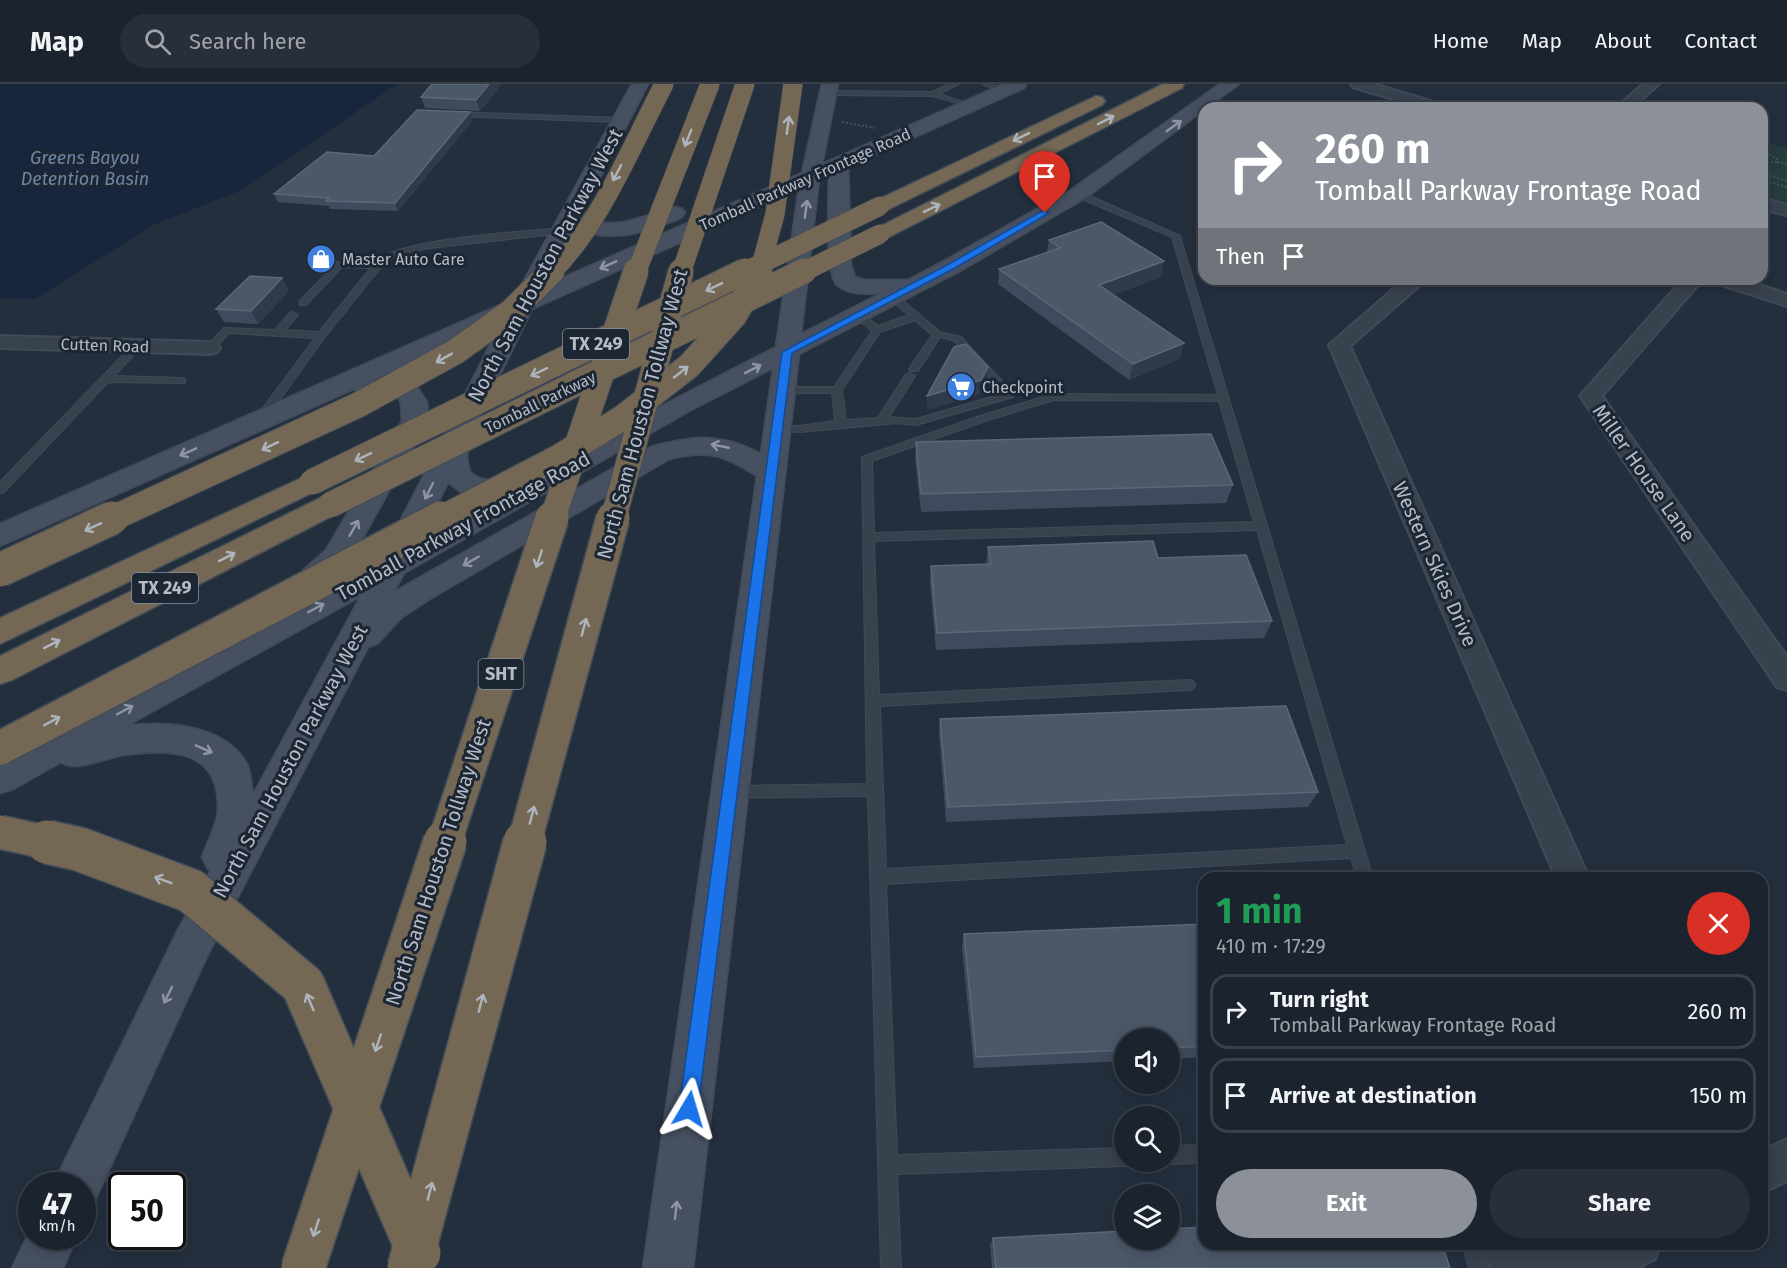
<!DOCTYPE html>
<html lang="en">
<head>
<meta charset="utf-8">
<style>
  :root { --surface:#1b232e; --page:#282f3a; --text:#f1f3f6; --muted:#a0a4aa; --line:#39404a; --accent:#8c9099 }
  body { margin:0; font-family:"Fira Sans",sans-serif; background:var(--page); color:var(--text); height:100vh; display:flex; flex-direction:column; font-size:22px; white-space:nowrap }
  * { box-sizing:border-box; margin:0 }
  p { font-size:20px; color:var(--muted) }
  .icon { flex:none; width:33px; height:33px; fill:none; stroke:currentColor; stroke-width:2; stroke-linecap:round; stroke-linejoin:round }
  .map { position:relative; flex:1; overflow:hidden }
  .panel { position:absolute; left:1198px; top:788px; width:570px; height:378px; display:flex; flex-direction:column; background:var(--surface); border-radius:18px; box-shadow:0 3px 15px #0003,0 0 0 2px var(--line) }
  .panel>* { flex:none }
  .guide { position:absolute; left:1198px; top:18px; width:570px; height:183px; border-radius:18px; box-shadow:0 3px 15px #0003,0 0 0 2px var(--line); background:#8c9099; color:#fff; overflow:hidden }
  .controls { position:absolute; left:1114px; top:944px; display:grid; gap:12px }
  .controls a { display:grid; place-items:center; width:66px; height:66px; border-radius:50%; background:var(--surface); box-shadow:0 3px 15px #0003,0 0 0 2px var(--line); font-size:30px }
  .speed { position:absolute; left:18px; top:1088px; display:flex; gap:12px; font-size:30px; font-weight:700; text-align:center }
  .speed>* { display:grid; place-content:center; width:78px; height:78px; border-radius:50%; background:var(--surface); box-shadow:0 3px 15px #0003,0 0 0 2px var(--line); line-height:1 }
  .speed small { font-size:15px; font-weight:400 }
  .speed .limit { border:3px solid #111; border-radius:9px; background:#fff; color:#111 }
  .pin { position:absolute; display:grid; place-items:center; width:51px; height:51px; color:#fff; margin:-62px -26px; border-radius:50% 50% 50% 0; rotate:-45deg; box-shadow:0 0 6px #0007 }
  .pin .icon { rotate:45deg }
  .me { position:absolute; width:66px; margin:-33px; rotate:7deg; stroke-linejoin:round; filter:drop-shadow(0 0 4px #0008) }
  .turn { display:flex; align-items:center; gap:21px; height:126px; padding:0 18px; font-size:27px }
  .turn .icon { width:78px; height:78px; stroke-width:2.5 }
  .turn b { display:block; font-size:42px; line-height:51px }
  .then { display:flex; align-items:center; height:57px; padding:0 18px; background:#0003; gap:12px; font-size:22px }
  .round { display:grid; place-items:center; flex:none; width:63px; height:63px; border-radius:32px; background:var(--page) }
  .headline { display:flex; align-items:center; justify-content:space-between; height:102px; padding:0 18px }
  h1 { font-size:36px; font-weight:700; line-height:45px; color:#1e9e55 }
  .button { display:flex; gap:12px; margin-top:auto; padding:12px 18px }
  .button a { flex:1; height:69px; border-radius:36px; background:var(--accent); color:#fff; font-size:24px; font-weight:700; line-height:69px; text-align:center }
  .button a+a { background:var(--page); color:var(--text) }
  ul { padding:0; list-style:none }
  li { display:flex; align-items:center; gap:18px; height:75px; margin:0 12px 9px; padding:0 6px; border:3px solid var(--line); border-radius:18px }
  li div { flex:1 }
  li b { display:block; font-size:22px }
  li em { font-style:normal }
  header { display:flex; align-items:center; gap:36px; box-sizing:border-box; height:84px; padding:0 30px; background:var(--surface); border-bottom:2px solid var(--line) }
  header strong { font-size:28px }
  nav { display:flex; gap:33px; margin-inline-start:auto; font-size:21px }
  .search { width:420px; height:54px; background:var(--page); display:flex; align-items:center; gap:15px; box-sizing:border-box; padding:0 21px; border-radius:33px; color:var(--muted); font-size:22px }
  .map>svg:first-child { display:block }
</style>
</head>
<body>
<header>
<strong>Map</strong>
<div class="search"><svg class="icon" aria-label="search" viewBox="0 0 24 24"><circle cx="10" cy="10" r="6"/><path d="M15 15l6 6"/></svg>Search here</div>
<nav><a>Home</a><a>Map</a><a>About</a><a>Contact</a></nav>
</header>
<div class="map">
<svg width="1787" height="1184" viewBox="0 0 1787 1184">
  <rect width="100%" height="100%" fill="#242f3e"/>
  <path fill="#263c3f" d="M1762,58L1787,64V122L1763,115Z"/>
  <path fill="#17263c" d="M0,0H397L242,106L155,140L35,215L0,214Z"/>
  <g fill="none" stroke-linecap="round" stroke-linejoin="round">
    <g stroke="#414a57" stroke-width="2">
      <path id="service" d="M950,0H959L939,10L972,21V23L932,12L828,11L825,9L828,7L932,8Z
        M982,0H992L1007,6L1004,8Z
        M453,28L621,34L625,36L621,38L450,32V28Z
        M1075,108H1081L1180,152L1373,794H1357L1351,774L886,800L897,1071L1125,1064V1077H1133L1125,1082L897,1090L901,1184H881L868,712L732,714L727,712L725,708L727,704L732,702L867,700L862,373L977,333L1053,310L1218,311L1172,153L1075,112ZM1054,316L1219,317L1254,438L874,449L872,377L985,337ZM1257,446L1347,761L886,785L880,622L1188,606L1193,605L1195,601L1193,597L1188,596L879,611L874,457Z
        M562,144L565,145V149L430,164L402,170L385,178L325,253L264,337L260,338L255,335L315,254L229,249L213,266L205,264L224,244L275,246L290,229L293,228L298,231L285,246L319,248L371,184L342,183L306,221H300V217L337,178L375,179C395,154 525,148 562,144Z
        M890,211H896L940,248L961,253L1013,309V313L916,341L897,339L800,348L773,346V342H800L835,337L832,309H782L777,306L782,303H834L872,247L855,233V229H861L878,242L909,231L890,215ZM915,236L932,251L909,285L910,287H918L940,253L955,257L1002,310L916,335L889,333L915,292L910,289L906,290L878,334L846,336L842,306L880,248Z
        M138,258L143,261L141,263L114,292L181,294L185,295V299L108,298L4,408L0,409V398L135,259Z
        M1204,1061V1079L1170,1080L1163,1077H1170V1062Z
        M1462,1160H1482L1489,1184H1469Z"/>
    </g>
    <g stroke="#414a57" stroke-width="4">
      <path id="minor" d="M1351,0H1373L1444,21L1446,24H1423L1353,3Z
        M1643,0H1659L1632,24H1616Z
        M1762,114L1787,121V131L1762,125Z
        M1405,195H1427L1350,262L1589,794H1556L1329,261Z
        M1683,195H1703L1602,312L1787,573V606L1777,603L1580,312Z
        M1712,195H1741L1787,210V222L1715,199Z
        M0,252L210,258L217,260L220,264L217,268L210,270L0,264Z
        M1787,1055V1097L1762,1109V1067Z
        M1489,1160H1661L1655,1175L1638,1184H1491L1485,1170Z"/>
    </g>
    <g stroke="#414a57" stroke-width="3">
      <path id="secondary" d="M632,0H648L583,126L586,134C619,148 643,131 675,123L682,125L685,129C681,136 672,137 665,140C634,152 605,157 574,144L544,202L802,89L822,0H838L822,80L1004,0H1026L1024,4L848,83L851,181L855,193L863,196H908L944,177L1071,106L1220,0H1239L1085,114L960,187L799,270L693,1184H643L757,392C724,371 708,365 669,375L428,516L401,534L378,559L368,563L207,872L94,1118L82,1122V1101H53L179,844L211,786L208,785L202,773C207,759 218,740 218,725C220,665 170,664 123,671C107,674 89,682 74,682C70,682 64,680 61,678L13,705L0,709V677L381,475L502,238L373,296L390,295L415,300L427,318L428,337L348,480L320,507L309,510L298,507L294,499L298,491L326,466L402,337L401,318L397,311L366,312L357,309L354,305L0,462V440L514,215ZM829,91C829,110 825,191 837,201C848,211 868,210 882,209L801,250L819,95ZM799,105L776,263L673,316L528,395C508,389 487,404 470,388L467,376L468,356L532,225ZM773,284L761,370C720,348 693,352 651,363L394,508L404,489L691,326ZM448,398L462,409L492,414L421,453ZM361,512L253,711C251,700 251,685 244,675C219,640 164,637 126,642Z
        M32,1143V1152H77L63,1184H12Z"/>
    </g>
    <g stroke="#434c59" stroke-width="3">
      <path id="motorway" d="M1163,0H1184L1182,4L887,154L880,156L873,154L870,150L873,146Z
        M1096,12L1102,13L1105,17L1102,21L887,126H873L870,122L873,118Z
        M312,389L322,392L326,398L322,404L0,560V534Z
        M330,412L340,414L344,421L340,428L12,596L0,600V572L320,414Z"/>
    </g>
    <path stroke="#3f5557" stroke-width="2" stroke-dasharray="2 2" stroke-linecap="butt" d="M842,38L875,44
      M1762,67L1777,75V78L1762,79
      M1777,78L1787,80
      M1762,89L1787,97
      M1762,96L1787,103"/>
    <use href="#service" fill="#38414e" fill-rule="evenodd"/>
    <use href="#minor" fill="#38414e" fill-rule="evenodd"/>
    <use href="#secondary" fill="#465061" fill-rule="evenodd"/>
    <use href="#motorway" fill="#746855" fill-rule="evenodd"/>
    <g stroke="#434c59" stroke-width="20" stroke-linecap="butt">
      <path id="motorway-bridge-far3" d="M551,189C600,141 632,61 664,0
        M636,189L710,0
        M681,189L745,0
        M742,189L880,122
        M759,189L775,130L793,0
        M801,189L880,150"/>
    </g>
    <g stroke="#434c59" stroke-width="27" stroke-linecap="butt">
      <path id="motorway-bridge-far2" d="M312,398L745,187
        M330,421L804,187
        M109,436L358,321L455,268L511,228L552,187
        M438,436L559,373L622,334L689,282L734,232L760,187
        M552,436L636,187
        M613,436L681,187"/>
    </g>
    <g stroke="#434c59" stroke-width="36" stroke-linecap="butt">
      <path id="motorway-bridge-far1" d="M0,486L112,434
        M0,664L441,434
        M0,748L54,760
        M444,760L552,434
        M524,760L613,434"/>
    </g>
    <g stroke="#434c59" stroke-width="46" stroke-linecap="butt">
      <path id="motorway-bridge" d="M47,758L79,765L191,807L303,901L419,1169
        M303,1184L445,758
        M409,1184L525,758"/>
    </g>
    <use href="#motorway-bridge-far3" stroke="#746855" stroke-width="19"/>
    <use href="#motorway-bridge-far2" stroke="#746855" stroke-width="25"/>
    <use href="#motorway-bridge-far1" stroke="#746855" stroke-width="33"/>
    <use href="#motorway-bridge" stroke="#746855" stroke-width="43"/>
  </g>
  <path fill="#3f4b5c" d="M502,0L480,27L425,24L421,13Z
    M473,36L398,127L330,125L329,122L278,118L274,110Z
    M1049,156L1161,193L1113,211L1180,275L1129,296L998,200L999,185L1047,168Z
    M282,194L289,207L258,240L224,238L216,225Z
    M916,358L1233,401L1226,419L921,428L915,376Z
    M988,463L1158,474L1272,537L1264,554L936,566L930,499L931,482L986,480Z
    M940,635L1318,708L1308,723L946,738L939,651Z
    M1204,840V973L1170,975V954H1125V977L974,984L962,864L964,850Z
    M993,1154L1450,1184H992L990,1161Z"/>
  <path fill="#2f3b4b" d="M489,0H502L480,27L476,16Z
    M470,28L473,36L398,127L395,119Z
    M1164,177L1161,193L1096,217L1099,201Z
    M282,194L289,207L258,240L251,227Z
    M1184,259L1180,275L1129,296L1133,280Z
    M988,283L987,296L980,310L927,326V312Z"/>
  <path fill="#4b5868" stroke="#5c6777" stroke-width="1.5" d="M432,0H489L476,16L421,13Z
    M417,26L470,28L395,119L326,117L329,114L274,110L327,68L374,72Z
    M1101,138L1164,177L1099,201L1184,259L1133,280L999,185L1060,164L1049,156Z
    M250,192L282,194L251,227L216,225Z
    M966,260L988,283L981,296L927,312L954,263Z
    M1211,350L1233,401L921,410L916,358Z
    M1153,457L1158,474L1246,471L1272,537L937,549L931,482L991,480L988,463Z
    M1286,622L1318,708L948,723L940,635Z
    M1204,840V962L1170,964V954H1125V966L976,973L964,850Z
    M1204,1143V1160H1442L1450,1184H996L993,1154L1125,1147V1155H1170V1145Z"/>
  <defs><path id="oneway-shaft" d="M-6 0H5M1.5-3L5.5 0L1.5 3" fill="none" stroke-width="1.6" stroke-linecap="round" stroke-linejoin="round" transform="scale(1.5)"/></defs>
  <g stroke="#aeb4bd">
    <use href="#oneway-shaft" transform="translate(1106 36) rotate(-27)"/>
    <use href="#oneway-shaft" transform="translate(788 41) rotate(-82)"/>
    <use href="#oneway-shaft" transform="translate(1021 53) rotate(154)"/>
    <use href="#oneway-shaft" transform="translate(688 54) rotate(112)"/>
    <use href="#oneway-shaft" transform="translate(617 89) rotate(118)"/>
    <use href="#oneway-shaft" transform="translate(932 124) rotate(-26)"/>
    <use href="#oneway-shaft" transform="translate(714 203) rotate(154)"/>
    <use href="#oneway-shaft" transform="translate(444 274) rotate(151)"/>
    <use href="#oneway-shaft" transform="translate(539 288) rotate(154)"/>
    <use href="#oneway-shaft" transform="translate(681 288) rotate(-38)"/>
    <use href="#oneway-shaft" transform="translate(270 362) rotate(155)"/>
    <use href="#oneway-shaft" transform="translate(363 373) rotate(154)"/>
    <use href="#oneway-shaft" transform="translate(93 443) rotate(155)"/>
    <use href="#oneway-shaft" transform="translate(227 473) rotate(-27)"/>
    <use href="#oneway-shaft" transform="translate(539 475) rotate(108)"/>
    <use href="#oneway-shaft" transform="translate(584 543) rotate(-75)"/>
    <use href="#oneway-shaft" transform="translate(52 560) rotate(-27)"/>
    <use href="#oneway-shaft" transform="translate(52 637) rotate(-28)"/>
    <use href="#oneway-shaft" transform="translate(532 731) rotate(-75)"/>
    <use href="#oneway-shaft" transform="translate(163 796) rotate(-159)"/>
    <use href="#oneway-shaft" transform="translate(310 918) rotate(-113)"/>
    <use href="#oneway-shaft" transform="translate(481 919) rotate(-75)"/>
    <use href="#oneway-shaft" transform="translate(378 959) rotate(108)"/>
    <use href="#oneway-shaft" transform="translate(430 1107) rotate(-75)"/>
    <use href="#oneway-shaft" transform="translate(316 1144) rotate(108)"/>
  </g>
  <g stroke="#8e96a5">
    <use href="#oneway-shaft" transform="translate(1174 42) rotate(-36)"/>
    <use href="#oneway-shaft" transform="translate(806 125) rotate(-82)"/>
    <use href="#oneway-shaft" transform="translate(608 181) rotate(156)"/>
    <use href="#oneway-shaft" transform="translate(753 285) rotate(-27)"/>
    <use href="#oneway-shaft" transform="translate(720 362) rotate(-169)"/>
    <use href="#oneway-shaft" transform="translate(188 368) rotate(156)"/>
    <use href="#oneway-shaft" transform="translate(429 407) rotate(117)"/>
    <use href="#oneway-shaft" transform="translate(354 444) rotate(-60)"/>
    <use href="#oneway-shaft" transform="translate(471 477) rotate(150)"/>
    <use href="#oneway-shaft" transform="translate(316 524) rotate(-28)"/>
    <use href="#oneway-shaft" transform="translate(125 626) rotate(-28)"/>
    <use href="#oneway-shaft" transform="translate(204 665) rotate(24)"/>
    <use href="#oneway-shaft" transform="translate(168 911) rotate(116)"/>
    <use href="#oneway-shaft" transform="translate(676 1126) rotate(-83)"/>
  </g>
  <path fill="#1a73e8" stroke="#114b97" stroke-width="1.5" d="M1042,127L1049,129L955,184L792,269L698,1025L695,1032L689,1035L682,1032L679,1025L782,268L949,180Z"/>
  <defs>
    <g id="shop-disc" transform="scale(1.5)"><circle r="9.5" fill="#3f7fe0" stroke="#1d2633"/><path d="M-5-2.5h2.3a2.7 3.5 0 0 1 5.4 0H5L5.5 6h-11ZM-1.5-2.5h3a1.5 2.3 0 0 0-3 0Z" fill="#fff"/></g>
    <g id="supermarket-disc" transform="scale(1.5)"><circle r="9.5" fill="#3f7fe0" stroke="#1d2633"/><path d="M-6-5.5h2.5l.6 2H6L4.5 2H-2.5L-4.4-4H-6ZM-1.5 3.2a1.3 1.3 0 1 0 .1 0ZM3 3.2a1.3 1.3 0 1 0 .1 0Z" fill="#fff"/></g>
  </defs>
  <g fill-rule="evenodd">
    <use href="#shop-disc" x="321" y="175"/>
    <use href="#supermarket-disc" x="961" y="303"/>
  </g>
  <g text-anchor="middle" stroke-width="6" stroke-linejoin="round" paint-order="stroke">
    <g font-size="16" fill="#b4bcc9" stroke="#1d2633">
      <text transform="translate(805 95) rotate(-24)" y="6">Tomball Parkway Frontage Road</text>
      <text transform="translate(105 261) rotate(2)" y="6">Cutten Road</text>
      <text transform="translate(540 318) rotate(-26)" y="6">Tomball Parkway</text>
    </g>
    <g font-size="16" fill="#b4bcc9" stroke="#1d2633" text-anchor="start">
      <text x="342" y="181">Master Auto Care</text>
      <text x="982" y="309">Checkpoint</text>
    </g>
    <g font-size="18" font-style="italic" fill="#6d86a8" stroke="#1d2633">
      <text x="85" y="80">Greens Bayou<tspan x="85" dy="21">Detention Basin</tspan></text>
    </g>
    <g fill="#1d2633" stroke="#878f9c" stroke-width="1.5">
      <rect x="563" y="245" width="66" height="30" rx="4.5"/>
      <rect x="132" y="489" width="66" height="30" rx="4.5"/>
      <rect x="478.5" y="575" width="45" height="30" rx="4.5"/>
    </g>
    <g font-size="18" font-weight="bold" fill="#b4bcc9">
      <text x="596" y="266">TX 249</text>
      <text x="165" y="510">TX 249</text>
      <text x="501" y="596">SHT</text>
    </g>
    <g font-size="20" fill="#b4bcc9" stroke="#1d2633">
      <text transform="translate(545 181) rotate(-62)" y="7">North Sam Houston Parkway West</text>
      <text transform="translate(642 330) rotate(-75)" y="7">North Sam Houston Tollway West</text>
      <text transform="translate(1644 389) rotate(55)" y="7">Miller House Lane</text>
      <text transform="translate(463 442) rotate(-29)" y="7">Tomball Parkway Frontage Road</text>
      <text transform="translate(1435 480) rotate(66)" y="7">Western Skies Drive</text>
      <text transform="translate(290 677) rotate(-62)" y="7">North Sam Houston Parkway West</text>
      <text transform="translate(438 778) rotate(-72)" y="7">North Sam Houston Tollway West</text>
    </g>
  </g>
</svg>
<div class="controls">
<a><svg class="icon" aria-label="sound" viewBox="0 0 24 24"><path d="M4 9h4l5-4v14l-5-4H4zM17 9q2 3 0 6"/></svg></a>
<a><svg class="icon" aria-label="search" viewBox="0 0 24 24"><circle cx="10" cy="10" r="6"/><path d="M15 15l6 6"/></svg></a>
<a><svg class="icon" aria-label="layers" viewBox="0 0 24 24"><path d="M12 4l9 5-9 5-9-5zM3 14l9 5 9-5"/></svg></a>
</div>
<div class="speed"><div>47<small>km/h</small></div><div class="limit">50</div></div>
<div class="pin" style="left:1045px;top:129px;background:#d93025"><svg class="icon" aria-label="arrive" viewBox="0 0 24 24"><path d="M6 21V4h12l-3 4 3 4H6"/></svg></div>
<svg class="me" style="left:689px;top:1025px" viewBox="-20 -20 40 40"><path d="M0-17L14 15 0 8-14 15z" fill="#1a73e8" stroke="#fff" stroke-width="4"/></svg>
<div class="guide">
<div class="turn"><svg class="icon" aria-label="right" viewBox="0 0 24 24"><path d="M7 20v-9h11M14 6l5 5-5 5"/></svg><div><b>260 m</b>Tomball Parkway Frontage Road</div></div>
<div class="then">Then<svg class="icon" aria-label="arrive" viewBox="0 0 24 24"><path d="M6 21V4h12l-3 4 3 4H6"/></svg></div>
</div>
<section class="panel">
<div class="headline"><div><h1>1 min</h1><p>410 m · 17:29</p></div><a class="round" style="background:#d93025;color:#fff"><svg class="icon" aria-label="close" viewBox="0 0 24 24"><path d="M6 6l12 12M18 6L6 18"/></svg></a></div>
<ul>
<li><svg class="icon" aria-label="right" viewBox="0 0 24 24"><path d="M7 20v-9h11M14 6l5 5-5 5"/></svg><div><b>Turn right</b><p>Tomball Parkway Frontage Road</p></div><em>260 m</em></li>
<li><svg class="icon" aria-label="arrive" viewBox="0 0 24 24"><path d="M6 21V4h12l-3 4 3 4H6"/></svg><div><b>Arrive at destination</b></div><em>150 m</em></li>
</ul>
<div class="button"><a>Exit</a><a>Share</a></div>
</section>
</div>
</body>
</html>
